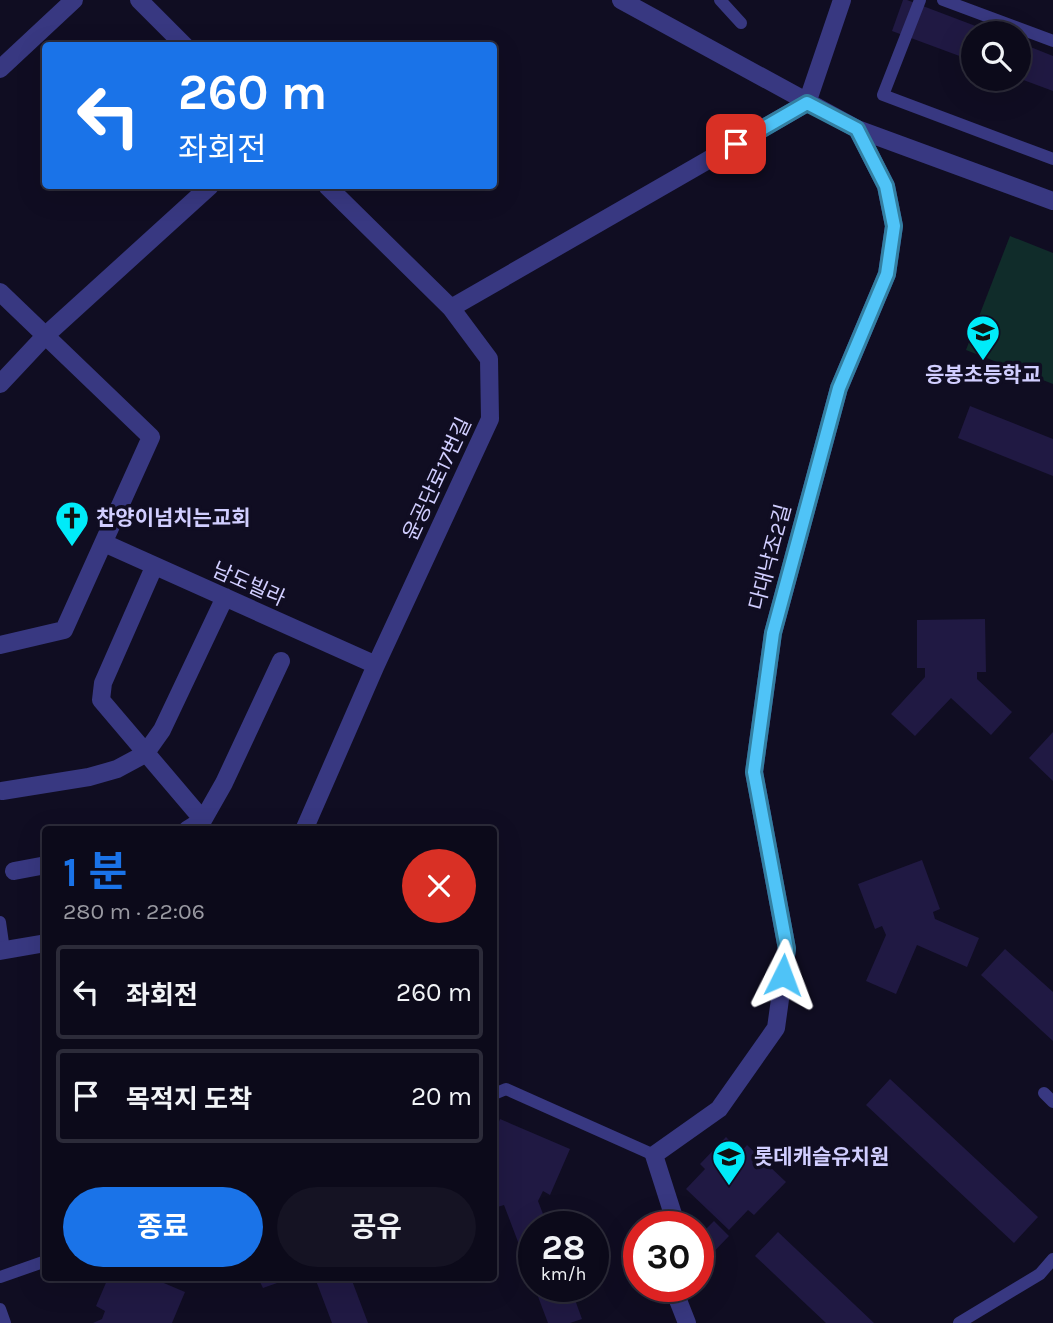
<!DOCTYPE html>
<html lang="ko">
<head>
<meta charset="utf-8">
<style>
  :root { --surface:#0c0a1a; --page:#151323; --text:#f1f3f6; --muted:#9a9aa2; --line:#2c2b39; --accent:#1a73e8 }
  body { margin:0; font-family:Karla,"Noto Sans KR",sans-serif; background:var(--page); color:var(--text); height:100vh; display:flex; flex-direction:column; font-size:26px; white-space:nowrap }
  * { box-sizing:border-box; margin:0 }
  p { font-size:23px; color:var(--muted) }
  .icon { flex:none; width:38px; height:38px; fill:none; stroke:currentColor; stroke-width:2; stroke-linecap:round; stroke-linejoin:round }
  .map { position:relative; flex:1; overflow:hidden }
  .details { position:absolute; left:42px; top:826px; width:455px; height:455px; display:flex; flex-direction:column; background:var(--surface); border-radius:7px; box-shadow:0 7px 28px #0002,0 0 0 2px var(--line) }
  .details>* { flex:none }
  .top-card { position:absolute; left:42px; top:42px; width:455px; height:147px; border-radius:7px; box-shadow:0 7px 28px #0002,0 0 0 2px var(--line); background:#1a73e8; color:#fff; overflow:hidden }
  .controls { position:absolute; left:961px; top:21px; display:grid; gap:14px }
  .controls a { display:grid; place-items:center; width:70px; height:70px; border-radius:50%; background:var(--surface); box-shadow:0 7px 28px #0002,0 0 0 2px var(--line); font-size:35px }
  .speed { position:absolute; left:518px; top:1211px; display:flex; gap:14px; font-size:35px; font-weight:700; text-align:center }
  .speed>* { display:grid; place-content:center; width:91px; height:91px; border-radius:50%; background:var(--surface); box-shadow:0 7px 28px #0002,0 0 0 2px var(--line); line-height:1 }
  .speed small { font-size:18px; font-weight:400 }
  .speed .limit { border:10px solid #d22; background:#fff; color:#111 }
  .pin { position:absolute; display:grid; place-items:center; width:60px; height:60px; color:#fff; margin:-30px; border-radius:14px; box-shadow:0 4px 10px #0006 }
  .me { position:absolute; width:77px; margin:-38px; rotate:3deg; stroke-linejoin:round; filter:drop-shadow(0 0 5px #0008) }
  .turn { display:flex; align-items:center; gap:24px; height:147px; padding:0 21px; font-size:32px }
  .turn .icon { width:91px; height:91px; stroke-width:2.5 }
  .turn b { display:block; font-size:49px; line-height:60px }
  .round { display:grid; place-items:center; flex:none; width:74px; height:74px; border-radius:37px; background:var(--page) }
  .head { display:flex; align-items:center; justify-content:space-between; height:119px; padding:0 21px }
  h1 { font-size:42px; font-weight:700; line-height:52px; color:var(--accent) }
  .action { display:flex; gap:14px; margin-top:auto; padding:14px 21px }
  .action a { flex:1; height:80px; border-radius:42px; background:var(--accent); color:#fff; font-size:28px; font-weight:700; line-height:80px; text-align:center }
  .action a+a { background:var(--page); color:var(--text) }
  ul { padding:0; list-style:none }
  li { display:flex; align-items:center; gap:21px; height:94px; margin:0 14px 10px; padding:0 7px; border:4px solid var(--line); border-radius:7px }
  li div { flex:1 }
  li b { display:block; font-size:26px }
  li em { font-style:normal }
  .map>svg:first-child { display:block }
</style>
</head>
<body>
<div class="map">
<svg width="1053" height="1323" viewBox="0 0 1053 1323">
  <rect width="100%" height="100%" fill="#100d22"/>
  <path fill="#102c2a" d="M1010,236L1053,253V384L966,350Z"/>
  <path fill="#201943" d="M903,0H907L994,33H973V61L892,31Z
    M1018,42L1053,56V91L1018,78Z
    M970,406L1053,439V476L958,438Z
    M985,619L986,672H977V679L1012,712L991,735L951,698L915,736L891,714L925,677V668H917V620Z
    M1053,732V781L1029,758Z
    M922,860L940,909L933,912L935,919L979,938L967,967L917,945L896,994L866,981L886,935L882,926L875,929L858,884Z
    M1005,949L1053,992V1041L981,975Z
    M890,1079L1038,1217L1014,1243L866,1105Z
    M500,1119L570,1149L550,1195L543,1191L538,1201L548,1227H534V1284L504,1205L494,1208V1133Z
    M726,1137L741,1152L747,1145L786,1182L754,1215L748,1210L729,1230L686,1189L705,1169L700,1164Z
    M714,1221L729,1236L702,1264L698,1260V1237Z
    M778,1232L874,1323H826L755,1256Z
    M108,1278H152L185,1292L172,1323H93L102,1319L105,1311L96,1306Z
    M258,1278H291L263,1288Z
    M315,1278H351L368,1323H332Z
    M534,1286H570L582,1319L570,1323H548Z"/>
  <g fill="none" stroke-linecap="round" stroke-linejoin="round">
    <path stroke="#383881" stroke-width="12" d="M720,0L741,23
      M920,0L883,95L1053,159
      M943,0L1053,41
      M0,922L4,950
      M1044,1093L1053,1102
      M494,1094L506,1089L654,1155
      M0,1277L46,1261
      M0,1309L5,1323
      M959,1323L1040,1274L1053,1259"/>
    <path stroke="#383881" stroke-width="18" d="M139,0L185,46
      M621,0L857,129L886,186L894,226L887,274L839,388L773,633L754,772L787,949L776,1028L719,1109L654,1155L677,1227
      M0,69L74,0
      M857,129L1053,201
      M0,292L151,437L64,630L0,645
      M451,308L807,103L842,0
      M0,384L46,335L210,186
      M104,543L376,665
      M154,567L103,683L101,700L203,820L187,830
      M2,791L89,777L117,769L145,754L162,730L225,597
      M203,820L224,783L281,661
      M304,830L376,665L490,419L489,359L451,308L327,186
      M14,871L46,865
      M0,951L46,943
      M676,1286V1295L687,1323"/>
  </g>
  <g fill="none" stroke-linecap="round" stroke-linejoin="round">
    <g stroke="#337fa1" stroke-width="18">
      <path id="route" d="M736,144L807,103L857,129L886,186L894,226L887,274L839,388L773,633L754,772L787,949L783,975"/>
    </g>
    <use href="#route" stroke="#4fc3f7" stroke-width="12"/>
  </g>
  <defs>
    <g id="school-pin" transform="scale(1.75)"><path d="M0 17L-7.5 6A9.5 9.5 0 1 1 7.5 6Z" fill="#00ebf9" stroke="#100d22"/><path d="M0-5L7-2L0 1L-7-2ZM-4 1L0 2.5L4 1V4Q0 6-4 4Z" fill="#111"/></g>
    <g id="church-pin" transform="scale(1.75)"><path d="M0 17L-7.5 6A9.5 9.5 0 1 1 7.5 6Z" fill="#00ebf9" stroke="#100d22"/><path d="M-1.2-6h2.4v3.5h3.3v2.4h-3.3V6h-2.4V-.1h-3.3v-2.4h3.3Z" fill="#111"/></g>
  </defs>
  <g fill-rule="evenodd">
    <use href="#school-pin" x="983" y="332"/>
    <use href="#church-pin" x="72" y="518"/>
    <use href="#school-pin" x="729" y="1157"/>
  </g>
  <g text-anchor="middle" stroke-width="7" stroke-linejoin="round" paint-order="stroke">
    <g font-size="21" font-weight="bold" fill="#d1ceff" stroke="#100d22" text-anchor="start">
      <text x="983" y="382" text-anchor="middle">응봉초등학교</text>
      <text x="96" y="525">찬양이넘치는교회</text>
      <text x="754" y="1164">롯데캐슬유치원</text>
    </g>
    <g font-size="21" fill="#d1ceff" stroke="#100d22">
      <text transform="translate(437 479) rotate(-65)" y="7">윤공단로17번길</text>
      <text transform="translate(770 557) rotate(-75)" y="7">다대낙조2길</text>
      <text transform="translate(249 584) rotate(24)" y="7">남도빌라</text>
    </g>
  </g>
</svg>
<div class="controls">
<a><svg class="icon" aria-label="search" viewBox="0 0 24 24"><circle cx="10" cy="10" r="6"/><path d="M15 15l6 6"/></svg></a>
</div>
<div class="speed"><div>28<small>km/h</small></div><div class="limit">30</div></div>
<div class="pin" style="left:736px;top:144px;background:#d93025"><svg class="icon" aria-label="arrive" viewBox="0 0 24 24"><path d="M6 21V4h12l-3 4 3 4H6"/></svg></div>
<svg class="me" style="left:783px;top:975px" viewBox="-20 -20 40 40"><path d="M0-17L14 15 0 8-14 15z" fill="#4fc3f7" stroke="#fff" stroke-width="4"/></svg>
<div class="top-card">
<div class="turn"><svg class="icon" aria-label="left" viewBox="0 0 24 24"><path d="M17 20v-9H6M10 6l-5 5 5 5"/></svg><div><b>260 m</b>좌회전</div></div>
</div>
<section class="details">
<div class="head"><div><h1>1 분</h1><p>280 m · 22:06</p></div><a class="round" style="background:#d93025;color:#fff"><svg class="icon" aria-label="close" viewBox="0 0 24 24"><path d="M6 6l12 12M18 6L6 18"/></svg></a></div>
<ul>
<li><svg class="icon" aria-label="left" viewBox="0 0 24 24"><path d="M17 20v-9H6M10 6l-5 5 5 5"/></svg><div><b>좌회전</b></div><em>260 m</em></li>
<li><svg class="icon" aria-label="arrive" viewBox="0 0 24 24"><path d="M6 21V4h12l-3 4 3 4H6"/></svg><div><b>목적지 도착</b></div><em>20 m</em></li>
</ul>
<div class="action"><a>종료</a><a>공유</a></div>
</section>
</div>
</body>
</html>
